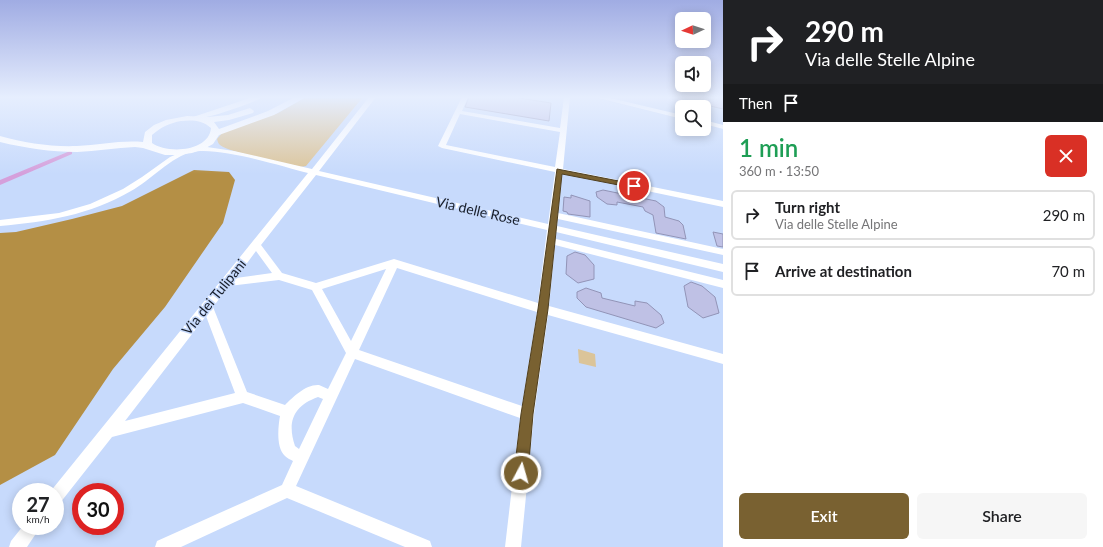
<!DOCTYPE html>
<html lang="en">
<head>
<meta charset="utf-8">
<style>
  :root { --surface:#fff; --page:#f6f6f6; --text:#202124; --muted:#757577; --line:#e0e0e0; --accent:#796131 }
  body { margin:0; font-family:Lato,sans-serif; background:var(--page); color:var(--text); height:100vh; display:flex; flex-direction:column; font-size:15px; white-space:nowrap }
  * { box-sizing:border-box; margin:0 }
  p { font-size:13px; color:var(--muted) }
  .icon { flex:none; width:22px; height:22px; fill:none; stroke:currentColor; stroke-width:2; stroke-linecap:round; stroke-linejoin:round }
  .map { position:relative; flex:1; overflow:hidden }
  .sheet { display:flex; flex-direction:column; background:var(--surface); width:380px }
  .sheet>* { flex:none }
  .hud { background:#202124; color:#fff; overflow:hidden }
  .needle { width:26px; rotate:266deg }
  .fabs { position:absolute; left:675px; top:12px; display:grid; gap:8px }
  .fabs a { display:grid; place-items:center; width:36px; height:36px; border-radius:6px; background:var(--surface); box-shadow:0 2px 10px #0003; font-size:20px }
  .speed { position:absolute; left:12px; top:483px; display:flex; gap:8px; font-size:20px; font-weight:700; text-align:center }
  .speed>* { display:grid; place-content:center; width:52px; height:52px; border-radius:50%; background:var(--surface); box-shadow:0 2px 10px #0003; line-height:1 }
  .speed small { font-size:10px; font-weight:400 }
  .speed .limit { border:6px solid #d22; background:#fff; color:#111 }
  .pin { position:absolute; display:grid; place-items:center; width:34px; height:34px; color:#fff; margin:-17px; border:2px solid #fff; border-radius:50%; box-shadow:0 1px 4px #0007 }
  .me { position:absolute; width:44px; margin:-22px; rotate:6deg; stroke-linejoin:round; filter:drop-shadow(0 0 3px #0008) }
  .turn { display:flex; align-items:center; gap:14px; height:84px; padding:0 16px; font-size:18px }
  .turn .icon { width:52px; height:52px; stroke-width:2.5 }
  .turn b { display:block; font-size:28px; line-height:34px }
  .then { display:flex; align-items:center; height:38px; padding:0 16px; background:#0003; gap:8px; font-size:15px }
  .round { display:grid; place-items:center; flex:none; width:42px; height:42px; border-radius:6px; background:var(--page) }
  .headline { display:flex; align-items:center; justify-content:space-between; height:68px; padding:0 16px }
  h1 { font-size:24px; font-weight:600; line-height:30px; color:#1e9e55 }
  .action { display:flex; gap:8px; margin-top:auto; padding:8px 16px }
  .action a { flex:1; height:46px; border-radius:6px; background:var(--accent); color:#fff; font-size:16px; font-weight:600; line-height:46px; text-align:center }
  .action a+a { background:var(--page); color:var(--text) }
  ul { padding:0; list-style:none }
  li { display:flex; align-items:center; gap:12px; height:50px; margin:0 8px 6px; padding:0 8px; border:2px solid var(--line); border-radius:6px }
  li div { flex:1 }
  li b { display:block; font-size:15px }
  li em { font-style:normal }
  main { display:flex; flex:1; min-height:0 }
  .map>svg:first-child { display:block }
</style>
</head>
<body>
<main>
<div class="map">
<svg width="723" height="547" viewBox="0 0 723 547">
  <rect width="100%" height="100%" fill="#c7dafc"/>
  <path fill="#b7cdf5" d="M591,97H723V129L704,124V107H682V119Z"/>
  <path fill="#dbc499" d="M306,97H363L306,166L300,167C284,163 230,153 220,145C218,143 218,142 217,139L223,132L278,113Z
    M578,349L595,354L596,367L579,363Z"/>
  <path fill="#b48f45" d="M194,170L229,172L235,180L223,223L165,307L113,369L55,455L0,485V233L16,232L72,219L122,206Z"/>
  <g fill="none" stroke-linecap="round" stroke-linejoin="round">
    <path fill="#d59fdb" fill-rule="evenodd" d="M70,151L72,152V154L0,185V180Z"/>
  </g>
  <path fill="#bfc1e5" stroke="#9294b7" d="M469,97H513L551,103L549,121L465,107Z
    M686,97H723V109L686,100Z
    M603,190L656,201L664,207L665,217L679,221L683,225L686,239L656,233L653,215L645,211L643,207L617,202V205L607,204L597,197L596,192Z
    M571,195L590,201V217L568,214L567,212L563,211L564,197L571,198Z
    M713,232L723,234V247L717,246Z
    M575,252L585,255L594,265V279L578,283L566,274L567,256Z
    M691,282L702,286L715,297L719,313L703,318L688,307L684,286Z
    M586,288L601,293L602,298L635,306V301L647,303L661,315L664,323L656,328L586,307L577,298V292Z"/>
  <g fill="none" stroke-linecap="round" stroke-linejoin="round">
    <path fill="#fff" fill-rule="evenodd" d="M253,97H263C253,103 197,123 190,118Z
      M369,97H376L319,171L548,224L555,172L442,148L438,146L462,97H468L462,111L560,128L564,97H570L563,169L723,201V207L562,173L558,213L723,249V255L558,219L557,226L723,264V272L556,232V239L723,280V288L555,245L549,306L723,354V364L548,315L534,414L521,547H505L520,418L355,359L296,486L430,541L432,547H405L287,498L181,547H155L157,541L282,485L293,461C291,460 287,458 285,456C276,448 278,427 280,416L243,403L112,437L60,503L55,505V492H50L308,173C281,166 218,146 192,152C172,156 150,181 131,191C90,215 46,222 0,226V220L59,213L90,204L123,189L142,177L170,157L191,148L207,147L234,151L312,169ZM460,114L560,132L555,167L446,145ZM316,175L547,230L538,303L394,259L316,283L282,273L261,245ZM256,251L272,273L236,278ZM397,268L537,312L522,406L359,350ZM386,269L351,341L322,289ZM279,280L312,290L346,353L328,389C325,388 322,386 319,385C306,384 293,397 285,405L247,392L213,307L229,286ZM206,316L235,393L125,421ZM318,397L323,399L299,449L295,446C287,422 293,406 318,397Z
      M594,97H606L682,115V119Z
      M704,120L723,125V129L704,124Z
      M23,526H41L27,547H9L11,541Z"/>
    <path fill="#fff" fill-rule="evenodd" d="M295,97H306L274,115L219,135L213,144L204,149L192,153L177,155H165L143,148L135,147C116,148 96,151 77,152C51,152 25,148 0,142V136C25,143 51,147 77,146C99,145 121,140 143,142L145,132L154,125L166,120L187,116L207,117L228,115L250,108L254,111L253,113L229,120L214,122L219,129L268,111ZM181,121C192,120 202,120 211,128C209,152 167,154 152,143V135C161,127 170,123 181,121Z"/>
  </g>
  <linearGradient id="sky" x2="0" y2="1"><stop stop-color="#a0ace3"/><stop offset="0.56" stop-color="#e6eefe"/><stop offset="1" stop-color="#e6eefe" stop-opacity="0"/></linearGradient>
  <rect width="723" height="174" fill="url(#sky)"/>
  <path fill="#796131" stroke="#4f3f20" d="M557,169L634,184L637,186L634,188L562,174L548,309L533,414L528,473L526,478L521,480L516,478L514,473L521,414L538,309Z"/>
  <g text-anchor="middle" stroke-width="3" stroke-linejoin="round" paint-order="stroke">
    <g font-size="14" fill="#181e2a" stroke="#c7dafc">
      <text transform="translate(478 211) rotate(13)" y="5">Via delle Rose</text>
      <text transform="translate(214 297) rotate(-51)" y="5">Via dei Tulipani</text>
    </g>
  </g>
</svg>
<div class="fabs">
<a><svg class="needle" viewBox="-14 -14 28 28"><path d="M0-13l5 13h-10z" fill="#e53935"/><path d="M0 13l5-13h-10z" fill="#757577"/></svg></a>
<a><svg class="icon" aria-label="sound" viewBox="0 0 24 24"><path d="M4 9h4l5-4v14l-5-4H4zM17 9q2 3 0 6"/></svg></a>
<a><svg class="icon" aria-label="search" viewBox="0 0 24 24"><circle cx="10" cy="10" r="6"/><path d="M15 15l6 6"/></svg></a>
</div>
<div class="speed"><div>27<small>km/h</small></div><div class="limit">30</div></div>
<div class="pin" style="left:634px;top:186px;background:#d93025"><svg class="icon" aria-label="arrive" viewBox="0 0 24 24"><path d="M6 21V4h12l-3 4 3 4H6"/></svg></div>
<svg class="me" style="left:521px;top:473px" viewBox="-20 -20 40 40"><circle r="17" fill="#796131" stroke="#fff" stroke-width="3"/><path d="M0-11L8 9 0 5-8 9z" fill="#fff"/></svg>
</div>
<section class="sheet">
<div class="hud">
<div class="turn"><svg class="icon" aria-label="right" viewBox="0 0 24 24"><path d="M7 20v-9h11M14 6l5 5-5 5"/></svg><div><b>290 m</b>Via delle Stelle Alpine</div></div>
<div class="then">Then<svg class="icon" aria-label="arrive" viewBox="0 0 24 24"><path d="M6 21V4h12l-3 4 3 4H6"/></svg></div>
</div>
<div class="headline"><div><h1>1 min</h1><p>360 m · 13:50</p></div><a class="round" style="background:#d93025;color:#fff"><svg class="icon" aria-label="close" viewBox="0 0 24 24"><path d="M6 6l12 12M18 6L6 18"/></svg></a></div>
<ul>
<li><svg class="icon" aria-label="right" viewBox="0 0 24 24"><path d="M7 20v-9h11M14 6l5 5-5 5"/></svg><div><b>Turn right</b><p>Via delle Stelle Alpine</p></div><em>290 m</em></li>
<li><svg class="icon" aria-label="arrive" viewBox="0 0 24 24"><path d="M6 21V4h12l-3 4 3 4H6"/></svg><div><b>Arrive at destination</b></div><em>70 m</em></li>
</ul>
<div class="action"><a>Exit</a><a>Share</a></div>
</section>
</main>
</body>
</html>
